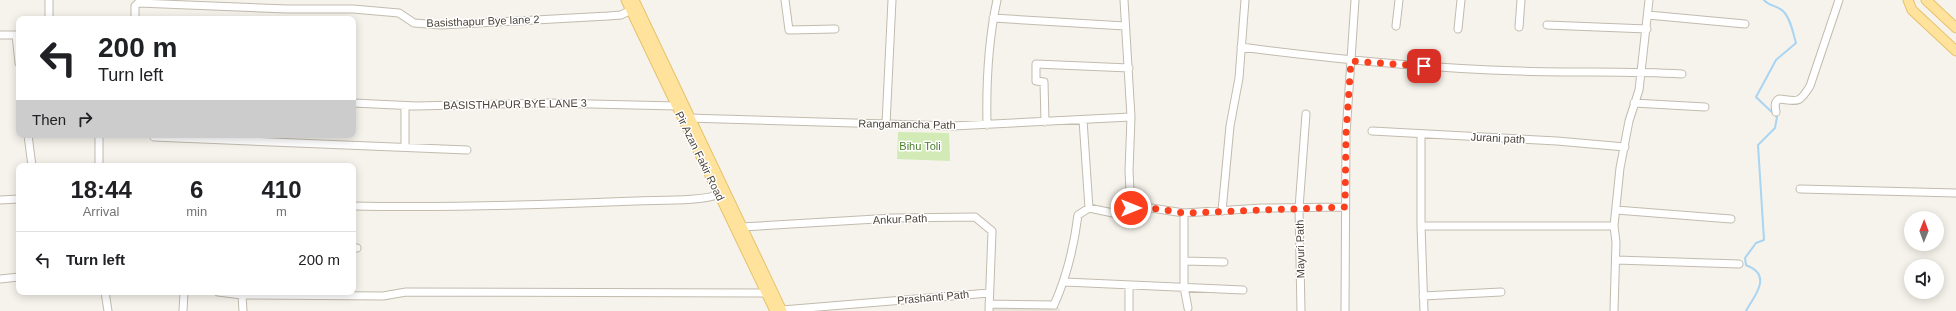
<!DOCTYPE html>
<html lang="en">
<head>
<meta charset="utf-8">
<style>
  :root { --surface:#fff; --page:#f2f2f2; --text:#202124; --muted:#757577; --line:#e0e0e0 }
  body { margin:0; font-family:Helvetica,sans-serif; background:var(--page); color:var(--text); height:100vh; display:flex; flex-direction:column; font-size:15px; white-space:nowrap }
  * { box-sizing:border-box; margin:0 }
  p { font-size:13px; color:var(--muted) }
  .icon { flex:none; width:22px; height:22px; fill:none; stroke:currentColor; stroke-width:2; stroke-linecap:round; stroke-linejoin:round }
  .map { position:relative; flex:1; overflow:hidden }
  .drawer { position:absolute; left:16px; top:163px; width:340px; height:132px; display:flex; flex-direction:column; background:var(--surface); border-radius:8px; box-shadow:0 2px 10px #0003 }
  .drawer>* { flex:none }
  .banner { position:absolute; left:16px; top:16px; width:340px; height:122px; border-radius:8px; box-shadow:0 2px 10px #0003; background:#fff; color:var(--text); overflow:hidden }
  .needle { width:26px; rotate:1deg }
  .controls { position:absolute; left:1904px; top:211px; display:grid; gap:8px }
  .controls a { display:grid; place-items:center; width:40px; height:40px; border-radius:50%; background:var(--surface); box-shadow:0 2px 10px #0003; font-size:20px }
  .pin { position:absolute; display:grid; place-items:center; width:34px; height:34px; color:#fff; margin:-17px; border-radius:8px; box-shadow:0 2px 6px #0006 }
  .me { position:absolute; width:44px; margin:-22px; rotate:90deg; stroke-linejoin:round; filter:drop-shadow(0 0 3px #0008) }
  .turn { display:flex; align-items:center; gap:14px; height:84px; padding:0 16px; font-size:18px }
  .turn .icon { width:52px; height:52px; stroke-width:2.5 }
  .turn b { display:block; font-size:28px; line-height:34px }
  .then { display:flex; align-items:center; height:38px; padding:0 16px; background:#0003; gap:8px; font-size:15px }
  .eta { display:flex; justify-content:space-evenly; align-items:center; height:68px; text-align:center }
  .eta b { font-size:24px; font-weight:600; line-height:28px }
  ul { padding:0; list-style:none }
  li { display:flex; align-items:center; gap:12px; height:56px; padding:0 16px; border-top:1px solid var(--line) }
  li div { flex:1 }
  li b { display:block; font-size:15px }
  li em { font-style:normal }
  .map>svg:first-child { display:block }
</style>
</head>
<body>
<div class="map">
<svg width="1956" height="311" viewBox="0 0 1956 311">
  <rect width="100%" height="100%" fill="#f6f3ec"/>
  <path fill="#eae5da" d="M989,304L1054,305L1059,308L1060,311H989Z"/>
  <path fill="#d2eab5" d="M898,132L949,133L950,161L897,159Z"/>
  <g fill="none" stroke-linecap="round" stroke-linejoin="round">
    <path stroke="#a9d4f2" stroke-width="2" d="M1746,311C1751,301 1767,283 1757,272C1755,269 1750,267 1746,265L1745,258L1756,243L1764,240L1758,145L1775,128L1777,117L1756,97L1776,60L1796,43C1793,33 1791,19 1783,11C1778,6 1769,6 1764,0"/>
    <g stroke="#c2bbae" stroke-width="9">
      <path id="minor" d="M49,0V19
        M785,0L789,30L835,29
        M1124,0L1131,117L1129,171L1131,208
        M1648,15L1745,24
        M993,18L1125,26
        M135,19V6L138,3L287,9H353L399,13L414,23L441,25L608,16L621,15L631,10
        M1547,25L1647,29
        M1396,26L1399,0
        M1519,27L1521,0
        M1458,29L1461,0
        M0,35H19
        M16,35L19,63
        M1241,47C1333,59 1426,68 1519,71C1573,73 1628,71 1682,74
        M353,103L417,106L548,103L677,106
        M1634,103L1705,107
        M405,106V147
        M1776,112C1775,107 1774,102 1779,99C1798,101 1799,104 1810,86L1839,0
        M687,118L953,126L1131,117
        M1083,120L1089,208
        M1045,122L1044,82L1036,81V64L1129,68
        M886,124L892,0
        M987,125C986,82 988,42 997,0
        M1372,131L1557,141L1625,147
        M1421,134V226L1424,311
        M28,135L32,166
        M154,137L467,150
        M99,166V135
        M1800,189L1956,193
        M0,200L19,199
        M353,206C447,208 542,205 636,201C659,200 703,202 723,193
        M1616,210L1731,219
        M1222,211L1230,126L1239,78L1245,0
        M1184,213V287L1188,308
        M1421,226H1614
        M742,227L893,218L975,217L992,231L989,311
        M353,248H357
        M1616,260L1739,264
        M1184,261L1224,262
        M0,279L19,277
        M1065,282L1243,290
        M1129,285V311
        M105,292L108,311
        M218,292L242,295
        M1423,296L1501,292
        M989,304L1054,305
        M1054,305C1067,276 1074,247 1078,215L1089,208L1113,213L1122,212L1138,206L1184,213L1262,208L1345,207
        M782,310L989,293
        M183,311L184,292
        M243,311L242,295L383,296L406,292L766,293
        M1301,311L1299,208L1306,114
        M1345,311L1346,134L1355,0
        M1614,311L1616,242L1614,226L1620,168L1629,121L1639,90L1649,0"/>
    </g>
    <g stroke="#e6c16a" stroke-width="11">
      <path id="major" d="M626,0L775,311
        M634,0L782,311
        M1908,0L1912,10L1956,51
        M1926,0L1956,28"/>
    </g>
    <use href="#minor" stroke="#fff" stroke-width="7"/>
    <use href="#major" stroke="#ffe39c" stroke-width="9"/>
  </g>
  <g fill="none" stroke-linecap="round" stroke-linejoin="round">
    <path stroke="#fc3f1d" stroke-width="7" stroke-dasharray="0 12.6" d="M1131,208L1138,206L1184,213L1345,207L1346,134L1351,61L1424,66"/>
  </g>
  <g text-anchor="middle" stroke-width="3" stroke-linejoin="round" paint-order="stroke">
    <g font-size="11" fill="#4b4439" stroke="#fff">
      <text transform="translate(483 21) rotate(-2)" y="4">Basisthapur Bye lane 2</text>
      <text transform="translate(515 104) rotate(-1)" y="4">BASISTHAPUR BYE LANE 3</text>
      <text transform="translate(907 124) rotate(1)" y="4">Rangamancha Path</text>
      <text transform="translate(1498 138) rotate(3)" y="4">Jurani path</text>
      <text transform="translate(700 156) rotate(64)" y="4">Pir Azan Fakir Road</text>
      <text transform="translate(900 219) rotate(-2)" y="4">Ankur Path</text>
      <text transform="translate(1300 249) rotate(-91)" y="4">Mayuri Path</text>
      <text transform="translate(933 297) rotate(-5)" y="4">Prashanti Path</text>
    </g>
    <g font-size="11" fill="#4a7f2a" stroke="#fff">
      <text x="920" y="150">Bihu Toli</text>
    </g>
  </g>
</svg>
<div class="controls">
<a><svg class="needle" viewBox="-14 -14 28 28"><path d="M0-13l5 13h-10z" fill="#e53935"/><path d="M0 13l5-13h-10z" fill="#757577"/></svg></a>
<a><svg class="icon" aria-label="sound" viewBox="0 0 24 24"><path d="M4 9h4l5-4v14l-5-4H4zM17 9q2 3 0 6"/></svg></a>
</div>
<div class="pin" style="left:1424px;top:66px;background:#d93025"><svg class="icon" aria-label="arrive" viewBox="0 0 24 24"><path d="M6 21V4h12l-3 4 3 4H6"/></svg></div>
<svg class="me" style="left:1131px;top:208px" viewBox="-20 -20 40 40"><circle r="17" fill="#fc3f1d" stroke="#fff" stroke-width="3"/><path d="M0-11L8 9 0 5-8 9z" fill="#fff"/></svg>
<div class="banner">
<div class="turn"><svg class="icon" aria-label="left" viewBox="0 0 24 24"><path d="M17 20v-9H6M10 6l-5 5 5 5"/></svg><div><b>200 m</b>Turn left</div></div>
<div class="then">Then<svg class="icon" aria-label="right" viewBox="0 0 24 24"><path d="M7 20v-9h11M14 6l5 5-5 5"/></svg></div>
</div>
<section class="drawer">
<div class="eta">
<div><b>18:44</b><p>Arrival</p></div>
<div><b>6</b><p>min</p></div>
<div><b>410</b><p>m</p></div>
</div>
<ul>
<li><svg class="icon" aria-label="left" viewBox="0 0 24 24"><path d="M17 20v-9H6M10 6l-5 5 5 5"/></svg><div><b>Turn left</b></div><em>200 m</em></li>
</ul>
</section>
</div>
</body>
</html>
